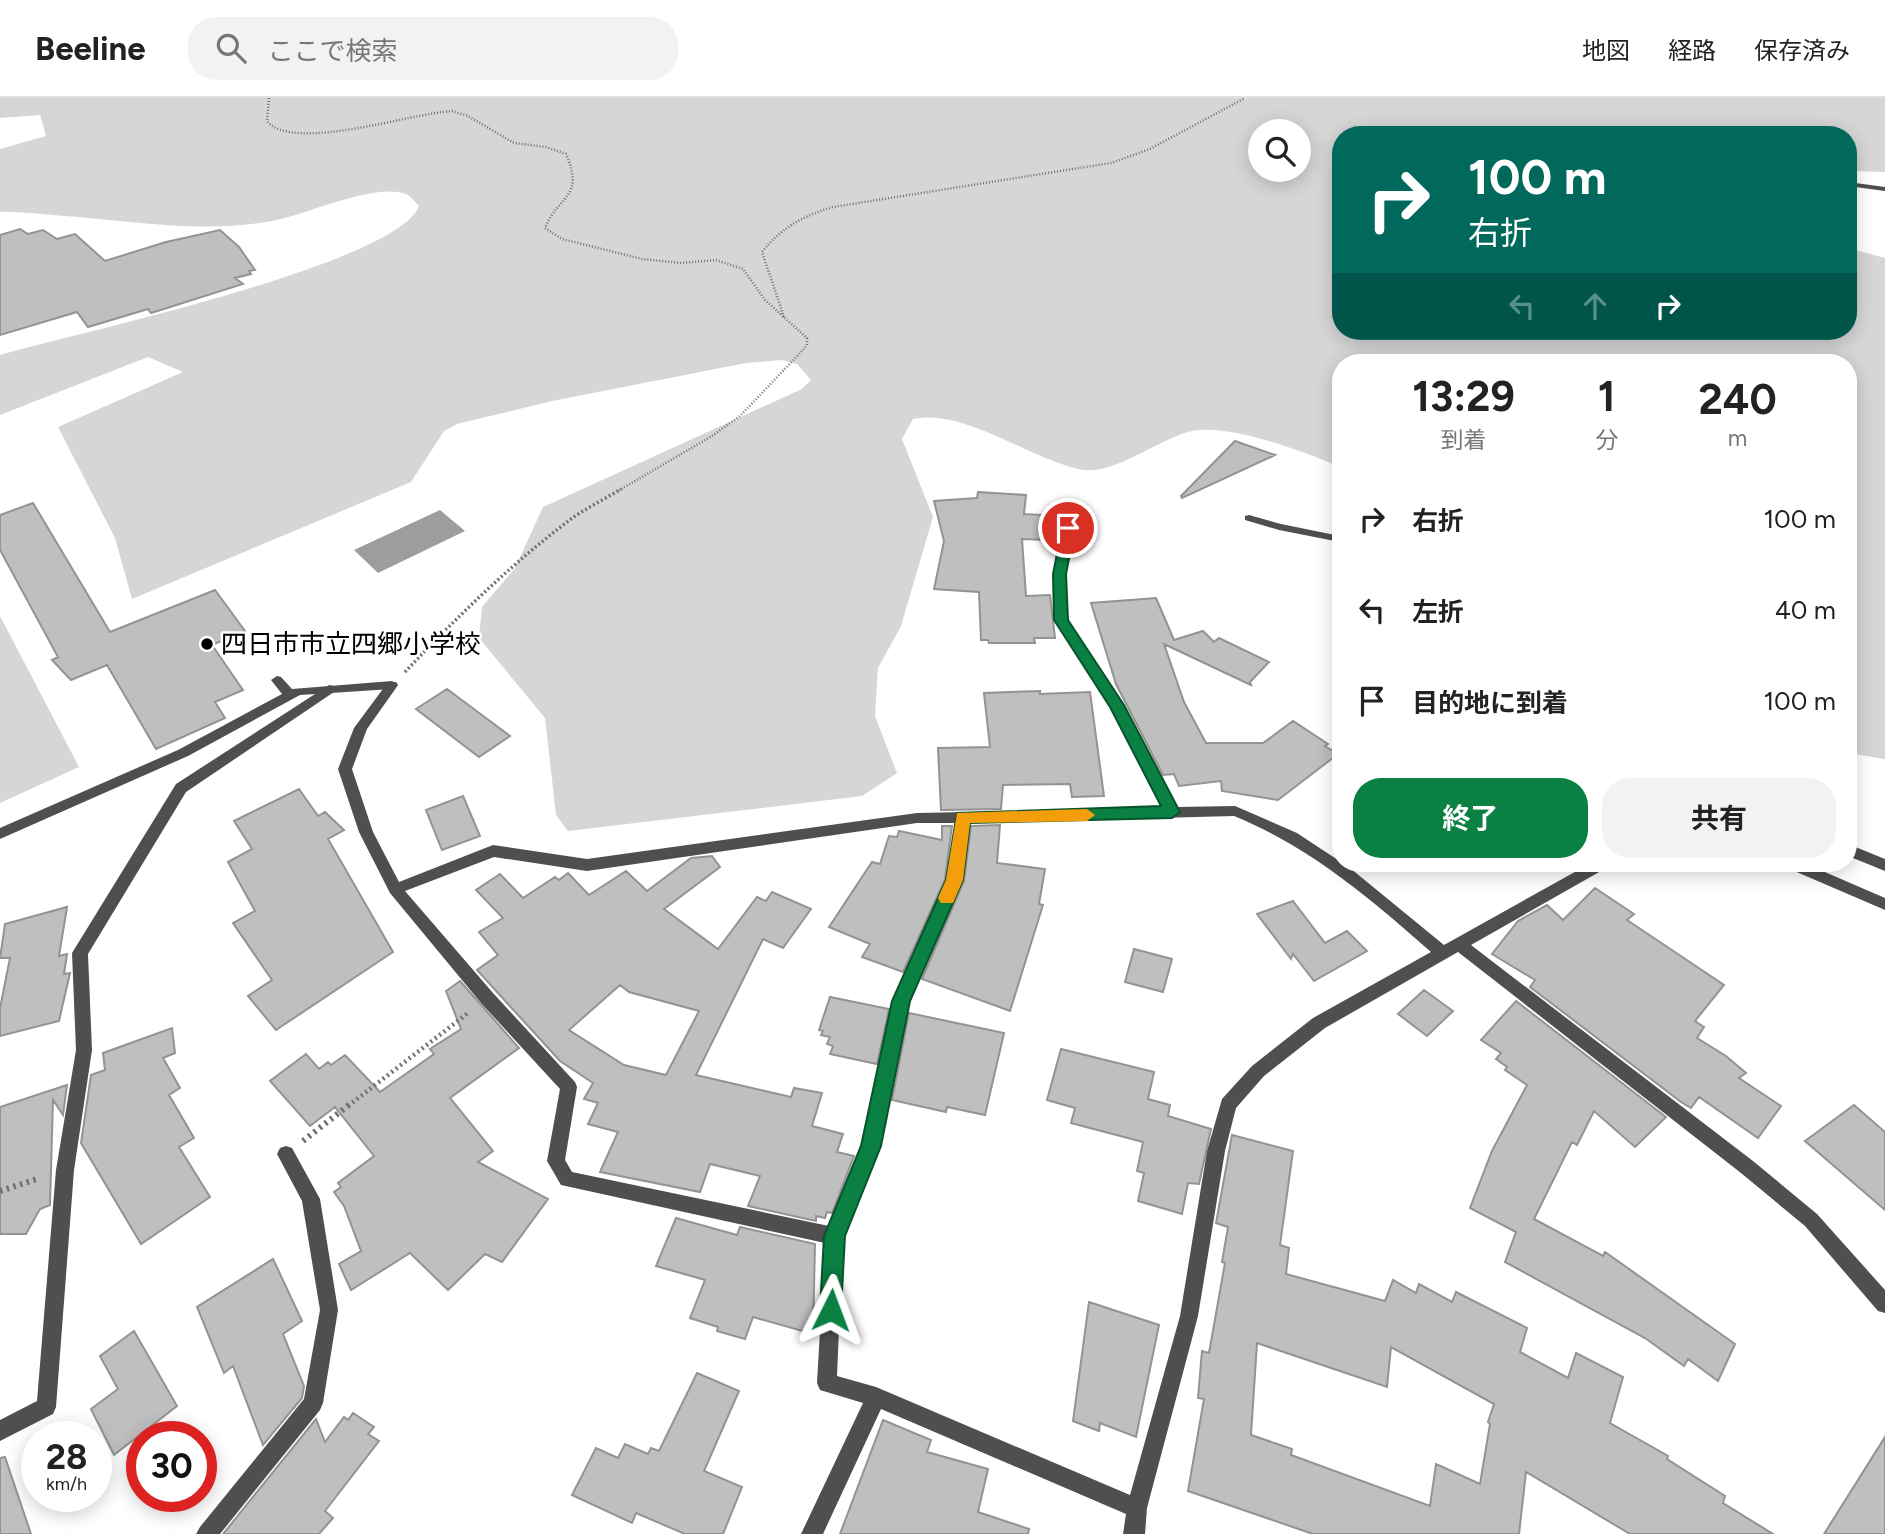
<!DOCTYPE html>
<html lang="ja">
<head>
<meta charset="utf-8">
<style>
  :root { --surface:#fff; --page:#f2f2f2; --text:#222; --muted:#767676; --line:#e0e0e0; --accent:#0b8043 }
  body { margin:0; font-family:Figtree,"Noto Sans JP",sans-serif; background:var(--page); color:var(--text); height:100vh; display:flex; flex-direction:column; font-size:26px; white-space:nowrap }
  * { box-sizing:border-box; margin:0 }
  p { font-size:23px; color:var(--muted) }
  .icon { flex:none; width:38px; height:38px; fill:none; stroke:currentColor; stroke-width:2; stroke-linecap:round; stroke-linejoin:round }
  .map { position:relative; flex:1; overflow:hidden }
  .sheet { position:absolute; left:1332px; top:256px; width:525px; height:518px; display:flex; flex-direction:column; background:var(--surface); border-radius:28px; box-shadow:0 4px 18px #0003 }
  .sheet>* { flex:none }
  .banner { position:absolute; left:1332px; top:28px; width:525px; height:214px; border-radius:28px; box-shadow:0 4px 18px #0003; background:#00695c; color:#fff; overflow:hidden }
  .tools { position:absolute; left:1248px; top:21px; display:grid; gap:14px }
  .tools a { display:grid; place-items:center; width:63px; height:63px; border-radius:50%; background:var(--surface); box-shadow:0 4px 18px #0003; font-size:35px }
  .speed { position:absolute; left:21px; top:1323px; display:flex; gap:14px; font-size:35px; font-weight:700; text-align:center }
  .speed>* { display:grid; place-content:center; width:91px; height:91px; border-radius:50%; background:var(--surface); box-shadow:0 4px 18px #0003; line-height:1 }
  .speed small { font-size:18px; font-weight:400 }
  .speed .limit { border:10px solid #d22; background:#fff; color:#111 }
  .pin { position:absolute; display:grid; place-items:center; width:60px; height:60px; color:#fff; margin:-30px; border:4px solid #fff; border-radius:50%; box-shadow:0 2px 7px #0007 }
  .me { position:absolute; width:77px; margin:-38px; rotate:3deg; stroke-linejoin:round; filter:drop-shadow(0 0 5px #0008) }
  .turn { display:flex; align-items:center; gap:24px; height:147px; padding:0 21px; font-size:32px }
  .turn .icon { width:91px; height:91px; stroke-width:2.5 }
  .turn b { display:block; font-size:49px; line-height:60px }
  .lanes { display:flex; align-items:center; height:66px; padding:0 21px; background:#0003; justify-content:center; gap:35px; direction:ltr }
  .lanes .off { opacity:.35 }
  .eta { display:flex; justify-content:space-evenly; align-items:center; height:119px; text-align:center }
  .eta b { font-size:42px; font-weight:700; line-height:49px }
  .primary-button { display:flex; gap:14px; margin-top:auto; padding:14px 21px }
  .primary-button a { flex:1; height:80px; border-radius:28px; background:var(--accent); color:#fff; font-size:28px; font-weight:700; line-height:80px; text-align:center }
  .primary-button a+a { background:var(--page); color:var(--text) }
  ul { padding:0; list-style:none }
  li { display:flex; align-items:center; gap:21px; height:91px; padding:0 21px }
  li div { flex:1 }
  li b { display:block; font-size:26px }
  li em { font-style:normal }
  header { display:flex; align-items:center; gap:42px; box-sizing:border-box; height:98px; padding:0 35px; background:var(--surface); border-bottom:2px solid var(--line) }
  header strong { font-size:33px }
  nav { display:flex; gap:38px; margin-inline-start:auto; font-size:24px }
  .search { width:490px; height:63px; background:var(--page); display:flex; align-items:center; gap:18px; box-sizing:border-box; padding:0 24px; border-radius:28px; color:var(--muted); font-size:26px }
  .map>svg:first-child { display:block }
</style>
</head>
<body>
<header>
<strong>Beeline</strong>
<div class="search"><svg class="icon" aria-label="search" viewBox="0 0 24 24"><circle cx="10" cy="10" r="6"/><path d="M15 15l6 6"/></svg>ここで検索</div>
<nav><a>地図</a><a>経路</a><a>保存済み</a></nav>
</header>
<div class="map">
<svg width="1885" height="1436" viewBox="0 0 1885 1436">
  <rect width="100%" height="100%" fill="#fff"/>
  <path fill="#d6d6d6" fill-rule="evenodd" d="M0,0H1885V74L1848,73V37H1340V233H1848V150L1885,160V661L1848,655V264H1340V369C1306,354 1229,325 1192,333C1159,340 1112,380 1078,371C1029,360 963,310 913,321L902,341L933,419L901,528L878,570L875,618L897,675L862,698L568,733L556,717L545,620L479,540L482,509L515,470L543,409L802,291L811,282L797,266L782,262L746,265L552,303L457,326L444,333L411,384L132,501L115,440L58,329L183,274L148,259L0,317V257C68,237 397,167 419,108C416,105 412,100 408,97C379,83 307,116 277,122C204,137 128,122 53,117C36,116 18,113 0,114V51L46,38L40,17L0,20ZM1260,33H1298V72H1260Z
    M0,518L79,669L0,705Z"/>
  <path fill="#9d9d9d" d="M440,412L465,433L378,475L354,452Z"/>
  <path fill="#bfbfbf" stroke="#939393" stroke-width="2" fill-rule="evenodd" d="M20,131L28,136L43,132L57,141L75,136L105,163L166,144L220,132L239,149L255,172L249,173L251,176L235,180L243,186L151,215L148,211L88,229L77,214L0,237V137Z
    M1235,343L1275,357L1182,400L1181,398Z
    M978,394L1026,397L1024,416L1042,417L1045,442L1022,441L1026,498L1050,497L1055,540H1034L1035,545H989L988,542H981L979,494L934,491L944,443L934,403L977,400Z
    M33,405L110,534L215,492L245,533L212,547L243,592L215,604L225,620L156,651L107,567L71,582L52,562L58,559L0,452V417Z
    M1156,500L1174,542L1203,533L1214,544L1219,540L1269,564L1250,584L1251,587L1164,546L1184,604L1206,645H1263L1293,623L1328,646L1325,648L1338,656L1278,702L1222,693L1221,683L1179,688L1174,676L1163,677L1116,586L1091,505Z
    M447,591L510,638L479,659L416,611Z
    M1040,593V596L1090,594L1104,698L1072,699L1070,686L1003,687L1001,711L941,712L938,650L990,649L984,595Z
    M299,691L318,718L325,714L344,732L328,741L393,854L276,932L248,898L272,882L233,825L255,813L228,764L252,751L234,723Z
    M463,698L480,738L442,752L426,712Z
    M1000,727L997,765L1045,771L1039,806L1043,807L1010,913L922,881L964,783L971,728Z
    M942,728H952L945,781L903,874L862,859L870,846L829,829L872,764L880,766L889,738L897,739L899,733L942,742Z
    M712,758L720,769L664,811L718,851L757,799L766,803L772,794L811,811L783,850L763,841L696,977L791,999L794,990L822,995L812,1028L843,1036L837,1054L854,1058L832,1115L827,1114L825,1120L816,1118V1123L748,1108L760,1078L710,1066L700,1094L600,1074L618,1034L588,1026L598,1005L584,1001L593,985L560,963L477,872L498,857L479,834L503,820L476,792L500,776L523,800L555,779L559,782L568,775L589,797L626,773L647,793L691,760ZM620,887L629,894L699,913L666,977L624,967L569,932Z
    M1595,790L1634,816L1627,822L1724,887L1695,923L1704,929L1697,940L1726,958L1746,975L1739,980L1781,1008L1758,1040L1699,999L1691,1010L1681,1004L1530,889L1535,882L1492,856L1518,823L1547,807L1563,822Z
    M1293,803L1325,845L1347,833L1367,853L1314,883L1293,856L1291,861L1257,816Z
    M67,809L59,858L67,856L64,876L70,875L59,923L0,938V910L10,860H0L5,826Z
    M1134,851L1172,861L1163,894L1125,884Z
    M460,883L519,950L450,1000L493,1053L478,1064L548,1101L502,1164L485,1156L448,1192L410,1155L351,1192L339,1166L361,1153L344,1108L334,1094L341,1089L338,1085L374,1058L335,1009L310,1028L270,983L306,956L319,971L328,964L331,967L345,957L380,994L434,956L430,951L461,931L446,893Z
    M1424,892L1453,913L1427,938L1398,916Z
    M830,899L889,911L877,966L830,956L833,948L827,946L830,939L821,937L823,933L819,932Z
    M1516,903L1666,1019L1635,1049L1594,1013L1577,1047L1572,1044L1534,1121L1603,1158L1605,1154L1735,1246L1718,1283L1688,1261L1684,1268L1645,1240L1505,1164L1516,1134L1470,1110L1492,1053L1527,987L1505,972L1507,969L1496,961L1501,955L1481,942Z
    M909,915L1004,935L985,1017L947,1009L946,1014L892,1002Z
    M172,930L175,955L163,960L180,990L169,997L194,1040L179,1049L210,1099L141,1146L81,1045L91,977L105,972L103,955Z
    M1061,951L1154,974L1148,1001L1170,1007L1168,1018L1211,1031L1199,1086L1188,1085L1182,1116L1138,1103L1144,1075L1137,1073L1143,1044L1071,1025L1075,1010L1047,1002Z
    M67,987L63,1017L53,1002L50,1107L40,1111L26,1136H0V1009Z
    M1854,1007L1885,1034V1112L1805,1043Z
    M1232,1037L1293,1053L1280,1147L1289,1150L1286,1176L1385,1203L1393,1182L1416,1195L1419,1186L1452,1204L1456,1194L1527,1230L1520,1254L1568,1280L1576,1255L1623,1279L1610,1325L1668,1358L1667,1361L1725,1398L1723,1405L1773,1436H1630L1526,1374L1519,1436H1313L1188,1393L1204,1301L1198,1300L1202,1253L1209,1255L1225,1165L1222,1164L1228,1129L1216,1125ZM1257,1245L1387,1289L1391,1249L1494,1306L1488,1324L1490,1326L1480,1386L1436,1366L1430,1408L1291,1357L1292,1351L1251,1337Z
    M676,1120L737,1137L740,1129L815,1146L813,1236L753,1219L745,1241L717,1233L718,1229L690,1220L705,1182L656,1168Z
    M273,1161L302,1223L283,1236L304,1288L302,1300L263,1347L233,1268L224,1275L197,1209Z
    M1089,1204L1159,1227L1136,1339L1100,1325L1099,1333L1073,1323Z
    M134,1233L177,1308L114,1357L91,1311L118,1291L100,1258Z
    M697,1275L739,1293L704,1373L742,1389L723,1436H685L636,1415L632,1425L572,1397L596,1350L618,1360L625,1346L648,1356L651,1350L659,1353Z
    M353,1315L374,1329L368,1336L379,1343L325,1413L333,1420L319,1436H223L316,1321L325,1344L344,1319L348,1322Z
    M883,1322L931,1342L927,1354L988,1371L978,1414L1029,1431L1028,1436H840Z
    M1885,1339V1436H1824Z
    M5,1359L31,1436H0V1360Z"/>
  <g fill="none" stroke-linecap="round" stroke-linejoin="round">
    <path stroke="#717171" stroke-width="2.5" stroke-dasharray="1 2" stroke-linecap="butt" d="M269,0L267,23C292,55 412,15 452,13L468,18L514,45L546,49L566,56C585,100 559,96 545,130L562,141L642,161L681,165L716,162L743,171L765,202L807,240V247L802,253L740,318L712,338L618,393
      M784,219L762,154C782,129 803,118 833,109L1111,65L1150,51L1245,0"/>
    <path stroke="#717171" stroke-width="3.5" stroke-dasharray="2 2.5" stroke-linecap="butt" d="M405,574C456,520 511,466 571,421C586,410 605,401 621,391"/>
    <path stroke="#717171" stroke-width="4.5" stroke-dasharray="2 3.5" stroke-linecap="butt" d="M348,1008L468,915"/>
    <path stroke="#717171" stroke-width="6" stroke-dasharray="2.5 4.5" stroke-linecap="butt" d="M303,1043L350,1006
      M0,1093L40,1080"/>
    <path fill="#4f4f4f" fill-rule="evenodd" d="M277,578L281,579L292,591L392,583L398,587L392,591L300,597L188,658L0,741V730L178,652L282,596L271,582Z"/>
    <path fill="#4f4f4f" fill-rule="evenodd" d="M1848,84L1885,89V93L1848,88Z
      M1249,417L1281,426L1340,438V444L1279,432L1245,422V418Z
      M1068,427L1074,430L1066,476L1067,522L1122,607L1177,709L1235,708L1297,735L1350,770L1444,847L1591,765H1610L1608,769L1471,847L1753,1063L1817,1116L1885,1192V1215L1878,1213L1805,1128L1741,1075L1458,854L1325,930L1264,978L1236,1010L1225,1053L1198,1218L1147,1410L1145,1436H1123L1126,1416L881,1311L823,1436H801L863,1305L820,1292L817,1285L825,1145L561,1087L547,1063L560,991L481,905L390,795L359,734L338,671L354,630L388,584H396L398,587L396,590L367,631L352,671L373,734L399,784L493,747L587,761L917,715L1163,710L1110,608L1055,522L1054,476L1062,430ZM1234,718C1310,749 1371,801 1431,854L1313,920L1252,968L1222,1001L1207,1053L1180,1218L1130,1397L876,1289L837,1278L843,1138L880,1048L909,903L962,782L969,725ZM917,725H955L948,782L893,903L862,1048L829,1128L572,1074L565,1062L577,989L575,984L493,895L405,793L494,759L587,773Z
      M329,587L334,588L335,591L334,594L186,694L88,856L92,952L74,1072L56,1309L53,1316L0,1343V1322L37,1303L56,1072L76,952L72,855L176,686Z
      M1848,746L1885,761V773L1848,758Z
      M1783,765H1804L1885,800V812L1785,769Z
      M286,1048L292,1050L320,1101L338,1212L323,1305L320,1312L220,1436H196L200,1429L304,1301L320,1212L302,1103L277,1056L280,1050Z"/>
  </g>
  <path fill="#0b8043" stroke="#07532c" stroke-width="2" d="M1068,426L1075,430L1066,476L1068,522L1124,607L1180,714L1172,720L970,725L963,782L910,903L881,1048L845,1138L841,1212L838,1219L831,1222L823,1219L820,1212L824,1138L861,1048L892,903L946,782L957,715L1161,708L1110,609L1054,522L1053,476L1062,430Z"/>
  <path fill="#f59e0b" d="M1087,711L1095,717L1087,723L970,725L963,782L953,805H941L938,800L946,782L957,715Z"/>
  <circle fill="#000" stroke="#fff" stroke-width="2.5" cx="207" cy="546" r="7"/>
  <g text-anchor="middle" stroke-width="5" stroke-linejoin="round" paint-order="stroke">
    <g font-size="26" fill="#000" stroke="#fff" text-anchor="start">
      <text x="221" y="555">四日市市立四郷小学校</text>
    </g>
  </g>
</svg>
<div class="tools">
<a><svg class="icon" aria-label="search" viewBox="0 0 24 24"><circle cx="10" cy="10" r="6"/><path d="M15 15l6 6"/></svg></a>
</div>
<div class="speed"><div>28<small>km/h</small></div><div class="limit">30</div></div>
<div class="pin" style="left:1068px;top:430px;background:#d93025"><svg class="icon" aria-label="arrive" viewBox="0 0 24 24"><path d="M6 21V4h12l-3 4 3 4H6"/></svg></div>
<svg class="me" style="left:831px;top:1212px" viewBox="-20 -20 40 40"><path d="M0-17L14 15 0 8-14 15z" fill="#0b8043" stroke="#fff" stroke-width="4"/></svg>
<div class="banner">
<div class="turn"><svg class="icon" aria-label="right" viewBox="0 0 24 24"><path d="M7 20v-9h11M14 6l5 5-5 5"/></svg><div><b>100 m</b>右折</div></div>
<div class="lanes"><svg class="icon off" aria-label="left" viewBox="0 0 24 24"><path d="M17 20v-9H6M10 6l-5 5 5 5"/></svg><svg class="icon off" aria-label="ahead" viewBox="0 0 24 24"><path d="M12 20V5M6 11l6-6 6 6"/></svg><svg class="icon" aria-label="right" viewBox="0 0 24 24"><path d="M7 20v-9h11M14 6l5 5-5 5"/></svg></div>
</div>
<section class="sheet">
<div class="eta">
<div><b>13:29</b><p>到着</p></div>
<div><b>1</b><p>分</p></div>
<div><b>240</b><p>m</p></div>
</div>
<ul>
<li><svg class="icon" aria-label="right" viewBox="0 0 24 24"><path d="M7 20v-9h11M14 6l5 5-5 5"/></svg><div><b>右折</b></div><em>100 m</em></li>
<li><svg class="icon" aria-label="left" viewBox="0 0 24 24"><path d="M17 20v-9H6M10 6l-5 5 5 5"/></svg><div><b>左折</b></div><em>40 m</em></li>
<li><svg class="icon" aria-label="arrive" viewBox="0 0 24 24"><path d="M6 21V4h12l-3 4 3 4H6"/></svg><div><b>目的地に到着</b></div><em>100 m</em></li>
</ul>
<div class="primary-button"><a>終了</a><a>共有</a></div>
</section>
</div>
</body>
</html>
